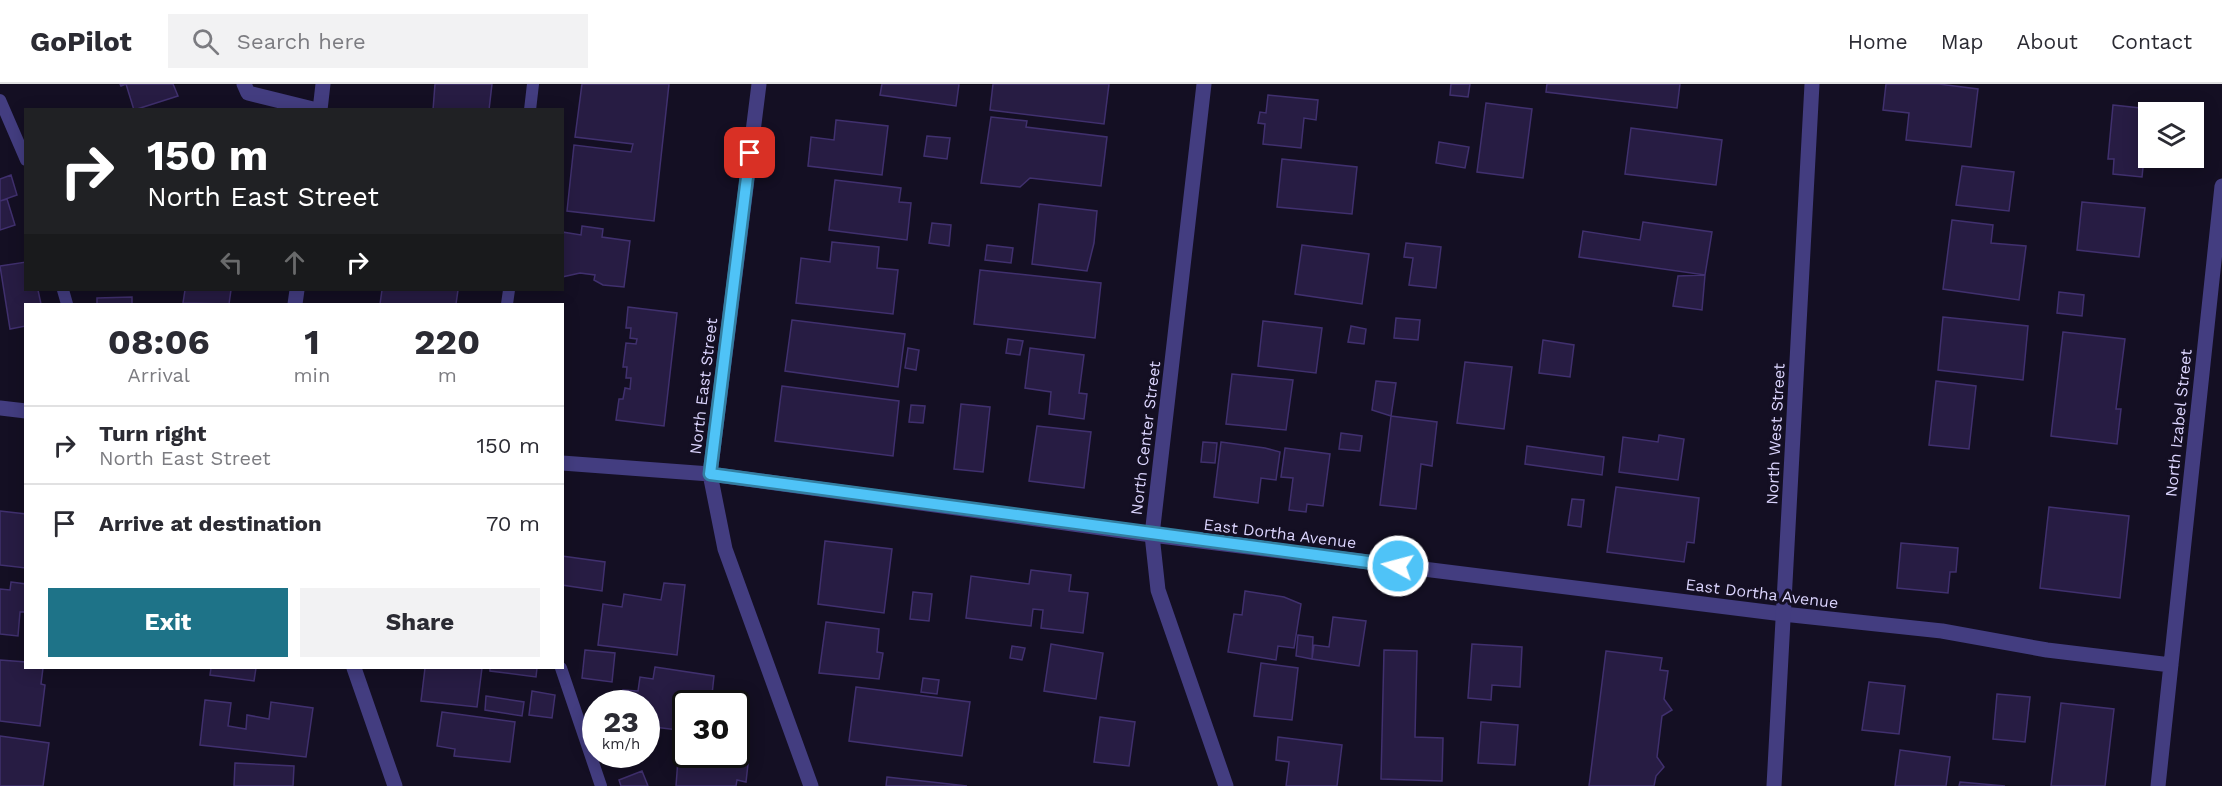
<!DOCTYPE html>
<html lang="en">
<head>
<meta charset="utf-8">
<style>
  :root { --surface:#fff; --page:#f2f2f3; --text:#2b2b33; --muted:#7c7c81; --line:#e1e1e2; --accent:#1e7388 }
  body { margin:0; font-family:"Work Sans",sans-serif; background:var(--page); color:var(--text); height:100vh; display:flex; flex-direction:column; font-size:22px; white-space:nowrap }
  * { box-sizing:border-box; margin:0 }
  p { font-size:20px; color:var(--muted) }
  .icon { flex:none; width:33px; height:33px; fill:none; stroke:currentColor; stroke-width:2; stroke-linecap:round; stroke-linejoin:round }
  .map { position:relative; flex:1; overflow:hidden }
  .details { position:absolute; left:24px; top:219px; width:540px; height:366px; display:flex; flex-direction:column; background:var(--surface); border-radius:0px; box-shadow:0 3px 15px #0003 }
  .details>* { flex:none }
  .top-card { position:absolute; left:24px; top:24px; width:540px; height:183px; border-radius:0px; box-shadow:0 3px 15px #0003; background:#202124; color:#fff; overflow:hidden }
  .tools { position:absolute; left:2138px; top:18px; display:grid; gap:12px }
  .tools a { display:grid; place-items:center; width:66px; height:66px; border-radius:0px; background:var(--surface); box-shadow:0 3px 15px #0003; font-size:30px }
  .speed { position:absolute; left:582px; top:606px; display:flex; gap:12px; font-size:30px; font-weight:700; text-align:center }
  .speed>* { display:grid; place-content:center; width:78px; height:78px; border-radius:50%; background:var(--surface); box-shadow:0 3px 15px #0003; line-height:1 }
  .speed small { font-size:15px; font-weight:400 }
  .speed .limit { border:3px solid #111; border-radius:9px; background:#fff; color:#111 }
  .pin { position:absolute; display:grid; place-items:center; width:51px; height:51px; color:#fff; margin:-26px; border-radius:12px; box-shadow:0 3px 9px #0006 }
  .me { position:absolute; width:66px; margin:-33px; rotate:277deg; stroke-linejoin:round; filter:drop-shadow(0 0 4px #0008) }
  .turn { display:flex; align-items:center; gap:21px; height:126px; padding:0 24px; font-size:27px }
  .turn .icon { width:78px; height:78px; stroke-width:2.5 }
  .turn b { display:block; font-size:42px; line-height:51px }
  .lanes { display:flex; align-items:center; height:57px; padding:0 24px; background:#0003; justify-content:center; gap:30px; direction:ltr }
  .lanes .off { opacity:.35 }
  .eta { display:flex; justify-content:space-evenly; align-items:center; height:102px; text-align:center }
  .eta b { font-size:36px; font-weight:700; line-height:42px }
  .primary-button { display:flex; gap:12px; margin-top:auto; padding:12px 24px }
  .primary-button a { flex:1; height:69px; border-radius:0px; background:var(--accent); color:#fff; font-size:24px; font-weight:700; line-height:69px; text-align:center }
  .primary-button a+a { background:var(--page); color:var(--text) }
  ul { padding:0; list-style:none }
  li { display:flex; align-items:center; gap:18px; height:78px; padding:0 24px; border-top:2px solid var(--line) }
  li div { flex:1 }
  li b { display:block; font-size:22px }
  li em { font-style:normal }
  header { display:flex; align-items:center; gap:36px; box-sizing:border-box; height:84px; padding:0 30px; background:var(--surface); border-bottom:2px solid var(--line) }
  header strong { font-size:28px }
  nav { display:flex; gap:33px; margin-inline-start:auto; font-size:21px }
  .search { width:420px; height:54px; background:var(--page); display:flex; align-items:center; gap:15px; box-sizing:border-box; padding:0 21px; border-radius:0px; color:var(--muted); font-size:22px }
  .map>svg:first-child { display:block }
</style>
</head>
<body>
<header>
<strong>GoPilot</strong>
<div class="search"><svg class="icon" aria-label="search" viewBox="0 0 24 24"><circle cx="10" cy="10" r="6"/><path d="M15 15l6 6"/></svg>Search here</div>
<nav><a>Home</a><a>Map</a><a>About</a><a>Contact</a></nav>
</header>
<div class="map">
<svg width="2222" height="702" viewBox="0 0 2222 702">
  <rect width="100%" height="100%" fill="#140f23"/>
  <path fill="#271c43" stroke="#40306e" stroke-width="1.5" d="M120,0H173L178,12L134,26L126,0L121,2Z
    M435,0H492L489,26H433Z
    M582,0H669L654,137L567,127L574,61L631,68L633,60L575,53Z
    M882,0H959L956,22L880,11Z
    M993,0H1109L1104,40L990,26Z
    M1451,0H1470L1468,13L1450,11Z
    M1547,0H1680L1677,24L1546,8Z
    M1886,0H1939L1978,5L1971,63L1906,56L1909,29L1883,26Z
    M1268,11L1318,16L1316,36L1304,34L1301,64L1263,60L1265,40L1258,39L1260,28L1266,29Z
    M1486,19L1532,25L1523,94L1477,88Z
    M2113,21L2159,26V28H2148V74H2151H2144L2142,93L2113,90L2114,75H2108Z
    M991,33L1027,37L1026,43L1107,53L1101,102L1030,94L1020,103L981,99Z
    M836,36L888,42L882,91L808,82L811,53L834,56Z
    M1631,44L1722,56L1716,101L1625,90Z
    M927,52L950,54L947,75L924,72Z
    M1439,58L1469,63L1465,84L1436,79Z
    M1282,75L1357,83L1352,130L1277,123Z
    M1962,82L2014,88L2009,127L1956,121Z
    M11,91L17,111L0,117V95Z
    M835,96L901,104L899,118L911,119L907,156L829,146Z
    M7,115L15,141L0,146V117Z
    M2082,118L2145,124L2139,173L2077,166Z
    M1039,120L1097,127L1094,159L1087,187L1032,180Z
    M1952,136L1993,141L1991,159L2026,162L2019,216L1943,205Z
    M1643,138L1712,148L1705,191L1579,173L1583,147L1640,156Z
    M932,139L951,141L949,162L929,159Z
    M582,142L603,145L602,153L630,157L624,203L603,201L594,196L595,191L580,189L562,193V148L581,151Z
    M832,158L879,163L877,184L898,186L893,230L796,219L801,174L830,178Z
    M1406,159L1441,163L1436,204L1409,201L1413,174L1404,173Z
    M987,161L1013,164L1011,179L985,176Z
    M1302,161L1369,170L1362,220L1295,210Z
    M26,178V206H38L41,220H26V242L10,245L0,182Z
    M980,186L1101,199L1095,254L974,240Z
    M1705,191L1702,226L1673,222L1678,192Z
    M185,206H231L229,220L183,219Z
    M382,206H458L456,220H380Z
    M2059,208L2084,211L2082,232L2057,229Z
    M132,213V220H97V214Z
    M628,223L677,229L664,342L616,336L619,315H623L625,304L630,305L631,294H626L627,283H623L626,259L636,260L637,255L630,254L631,244H626Z
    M1943,233L2028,242L2023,296L1938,286Z
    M1396,234L1420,236L1418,256L1394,254Z
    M792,236L905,250L898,303L785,287Z
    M1263,237L1322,244L1316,289L1258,282Z
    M1351,242L1366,245L1364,260L1348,258Z
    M2063,248L2125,255L2116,325H2121L2117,360L2051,352Z
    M1008,255L1023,257L1020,271L1006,269Z
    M1543,256L1574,261L1570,293L1539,289Z
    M908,264L919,266L916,286L905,284Z
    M1030,264L1084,271L1079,309L1087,310L1084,335L1049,330L1051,308L1025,304Z
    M1465,278L1512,283L1504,345L1457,339Z
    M1232,290L1293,296L1286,346L1226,340Z
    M1376,297L1396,299L1391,332L1372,326Z
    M1936,297L1976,302L1969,365L1929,361Z
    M782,302L899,317L893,372L775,357Z
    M961,320L990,323L983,388L954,385Z
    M911,321L925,322L923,339L909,338Z
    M1391,332L1437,338L1432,382L1421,380L1416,425L1380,421Z
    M1037,342L1091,348L1084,404L1029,397Z
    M1341,349L1362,352L1360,367L1339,365Z
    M1659,351L1684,355L1678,396L1619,388L1623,353L1658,358Z
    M1203,358L1217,359L1215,379L1201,378Z
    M1221,358L1265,364L1280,368L1276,396L1261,394L1258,419L1214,413Z
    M1527,362L1604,373L1602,391L1525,380Z
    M1285,364L1330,370L1323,422L1307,420L1306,428L1289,426L1293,394L1281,393Z
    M1616,403L1699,414L1694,459L1687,458L1684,478L1607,468Z
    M1572,415L1584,416L1581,443L1568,441Z
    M2049,423L2129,432L2120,514L2040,504Z
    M0,427L26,430V484L0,481Z
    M825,457L892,465L884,529L818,520Z
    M1901,459L1958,464L1956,488H1950L1948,509L1897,504Z
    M562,472L605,478L602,507L562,501Z
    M1031,486L1071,491L1069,507L1088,509L1083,549L1041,544L1043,526L1033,525L1031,542L966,534L971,492L1029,500Z
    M11,498L26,500V528H20L18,552L0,550V505L10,506Z
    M664,499L685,501L677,571L598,561L603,520L622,523L624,510L661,516Z
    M1245,507L1284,513L1301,520L1294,564L1278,562L1276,576L1228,568L1234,530L1242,531Z
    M913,508L932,510L929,537L910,535Z
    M1333,533L1366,537L1359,582L1312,575L1314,561L1329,563Z
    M826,538L879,545L877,568L883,569L879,595L819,589Z
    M1298,551L1313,553L1312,575L1296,572Z
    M1051,560L1103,569L1096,615L1044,607Z
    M1472,560L1522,563L1520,603L1492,601L1491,616L1468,614Z
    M1012,562L1025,564L1022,576L1010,574Z
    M585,566L615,569L612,598L582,594Z
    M1384,566L1417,567L1415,653L1443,654L1442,697L1381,695Z
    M1606,567L1662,574L1660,586L1668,587L1664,615L1672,626L1662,632L1657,673L1664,683L1656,692L1654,702H1589Z
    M0,576L26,578V584H43L41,600L45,601L40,642L0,637Z
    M1261,579L1298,584L1292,636L1254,632Z
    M655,583L714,592L711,620H686V647L646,642V620H621L623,606L638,607L640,593L653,595Z
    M211,584H256L254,597L210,591Z
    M425,584H482L477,623L421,617Z
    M490,584H537L536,593L490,587Z
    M923,594L939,596L937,610L921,608Z
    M1869,598L1905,602L1899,650L1862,646Z
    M856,603L970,618L962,672L849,657Z
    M532,607L555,611L552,634L529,631Z
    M1997,610L2030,613L2025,658L1993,655Z
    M486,612L524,618L522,632L485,626Z
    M205,616L231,619L228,642L246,645L247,631L269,635L271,618L313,624L306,673L200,661Z
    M2061,619L2114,625L2105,702H2051Z
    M442,628L515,638L510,678L454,672L455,665L437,662Z
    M1100,633L1135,638L1129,682L1094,678Z
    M1481,638L1518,641L1515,681L1478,679Z
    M0,652L49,659L43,702H0Z
    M1278,653L1342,661L1337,702H1286L1289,678L1276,676Z
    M679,662L686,663V670L749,671L746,698L737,696L736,702H676Z
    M1900,666L1950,673L1946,702H1895Z
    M235,679L294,682L293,702H234Z
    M642,687L648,702H621L619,696Z
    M887,693L967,702H886Z
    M1960,698L2005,702H1959Z"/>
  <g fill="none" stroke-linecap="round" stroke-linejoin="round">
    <path stroke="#433d80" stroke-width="12" d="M0,16L26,76
      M530,26L533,0
      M63,206L67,220
      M507,220L509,206
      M561,584L601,702"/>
    <path stroke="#433d80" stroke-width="15" d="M244,0L248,9L317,26
      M759,0L710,390L725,465L811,702
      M1204,0L1152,451L1158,506L1226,702
      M320,26L323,0
      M295,220L297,206
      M0,324L26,327
      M562,379L710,390L1152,451L1783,530L1942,547L2047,566L2171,581
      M354,584L395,702
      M2158,702L2222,102"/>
    <path stroke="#433d80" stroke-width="15" d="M1774,702L1812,0"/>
  </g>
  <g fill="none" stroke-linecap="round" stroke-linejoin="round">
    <g stroke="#337fa1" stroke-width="15">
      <path id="route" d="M750,69L710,390L1398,482"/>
    </g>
    <use href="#route" stroke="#4fc3f7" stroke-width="10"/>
  </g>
  <g text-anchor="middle" stroke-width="6" stroke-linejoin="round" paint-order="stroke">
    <g font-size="16" fill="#dbd4fd" stroke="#140f23">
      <text transform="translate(703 302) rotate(-83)" y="6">North East Street</text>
      <text transform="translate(2178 339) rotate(-84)" y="6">North Izabel Street</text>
      <text transform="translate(1775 350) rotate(-87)" y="6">North West Street</text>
      <text transform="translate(1145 354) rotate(-83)" y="6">North Center Street</text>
      <text transform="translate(1280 449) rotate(7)" y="6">East Dortha Avenue</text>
      <text transform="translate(1762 509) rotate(7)" y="6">East Dortha Avenue</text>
    </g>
  </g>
</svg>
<div class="tools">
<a><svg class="icon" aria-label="layers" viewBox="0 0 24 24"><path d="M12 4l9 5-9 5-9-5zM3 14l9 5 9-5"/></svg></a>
</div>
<div class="speed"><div>23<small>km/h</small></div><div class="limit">30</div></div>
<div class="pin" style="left:750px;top:69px;background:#d93025"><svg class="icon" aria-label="arrive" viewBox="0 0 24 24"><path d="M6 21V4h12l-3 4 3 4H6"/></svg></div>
<svg class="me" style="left:1398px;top:482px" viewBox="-20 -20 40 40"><circle r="17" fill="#4fc3f7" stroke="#fff" stroke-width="3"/><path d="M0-11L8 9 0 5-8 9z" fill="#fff"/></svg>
<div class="top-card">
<div class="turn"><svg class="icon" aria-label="right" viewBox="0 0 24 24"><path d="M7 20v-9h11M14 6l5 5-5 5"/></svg><div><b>150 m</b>North East Street</div></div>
<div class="lanes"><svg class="icon off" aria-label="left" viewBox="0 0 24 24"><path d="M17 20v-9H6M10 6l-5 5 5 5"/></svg><svg class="icon off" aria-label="ahead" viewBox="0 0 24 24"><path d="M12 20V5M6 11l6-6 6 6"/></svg><svg class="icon" aria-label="right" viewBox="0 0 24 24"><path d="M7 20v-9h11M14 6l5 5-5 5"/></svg></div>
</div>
<section class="details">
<div class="eta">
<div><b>08:06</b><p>Arrival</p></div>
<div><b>1</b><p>min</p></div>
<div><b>220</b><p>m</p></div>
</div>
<ul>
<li><svg class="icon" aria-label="right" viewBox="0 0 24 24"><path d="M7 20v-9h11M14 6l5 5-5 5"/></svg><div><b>Turn right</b><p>North East Street</p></div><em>150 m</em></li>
<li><svg class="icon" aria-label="arrive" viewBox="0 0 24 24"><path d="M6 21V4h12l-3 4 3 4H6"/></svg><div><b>Arrive at destination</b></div><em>70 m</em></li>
</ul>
<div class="primary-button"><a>Exit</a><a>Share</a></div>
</section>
</div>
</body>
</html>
